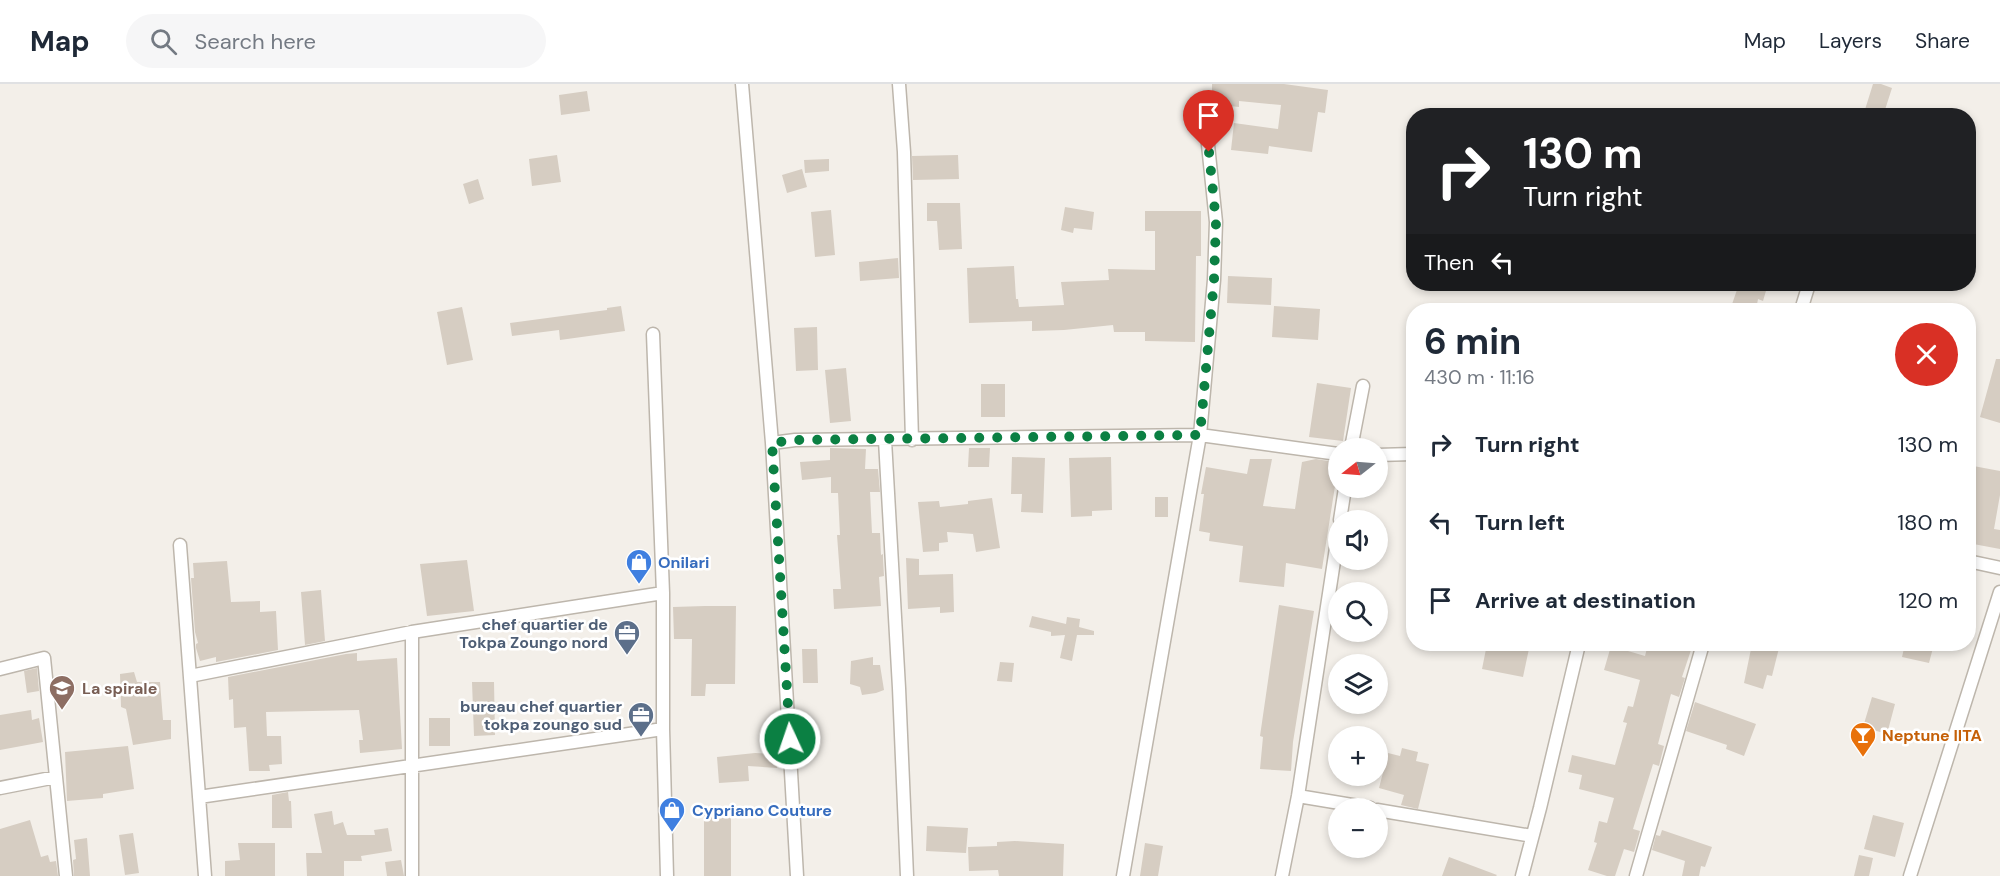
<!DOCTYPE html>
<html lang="en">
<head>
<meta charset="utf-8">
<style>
  :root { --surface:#fff; --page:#f6f6f7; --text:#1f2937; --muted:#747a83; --line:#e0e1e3 }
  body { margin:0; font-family:"DM Sans",sans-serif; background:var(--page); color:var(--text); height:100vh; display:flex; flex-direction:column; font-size:22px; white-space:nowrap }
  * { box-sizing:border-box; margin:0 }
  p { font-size:20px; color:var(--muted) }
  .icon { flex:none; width:33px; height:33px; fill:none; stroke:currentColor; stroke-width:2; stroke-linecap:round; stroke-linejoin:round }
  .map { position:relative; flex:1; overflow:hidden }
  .panel { position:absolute; left:1406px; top:219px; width:570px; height:348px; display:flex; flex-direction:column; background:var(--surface); border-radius:24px; box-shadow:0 3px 9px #0003 }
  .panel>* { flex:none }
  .top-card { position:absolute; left:1406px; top:24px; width:570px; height:183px; border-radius:24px; box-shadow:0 3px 9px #0003; background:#202124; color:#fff; overflow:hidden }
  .needle { width:39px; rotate:253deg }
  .fabs { position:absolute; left:1328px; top:354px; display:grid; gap:12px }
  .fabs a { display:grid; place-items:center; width:60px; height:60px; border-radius:50%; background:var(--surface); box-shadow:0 3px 9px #0003; font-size:30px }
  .pin { position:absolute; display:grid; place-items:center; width:51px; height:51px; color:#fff; margin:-62px -26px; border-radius:50% 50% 50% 0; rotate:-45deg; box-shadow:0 0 6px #0007 }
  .pin .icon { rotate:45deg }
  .me { position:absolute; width:66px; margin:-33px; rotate:357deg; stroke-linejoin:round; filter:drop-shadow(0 0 4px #0008) }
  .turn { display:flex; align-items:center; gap:21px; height:126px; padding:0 18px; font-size:27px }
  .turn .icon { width:78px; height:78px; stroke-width:2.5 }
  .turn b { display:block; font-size:42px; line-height:51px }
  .then { display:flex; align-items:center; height:57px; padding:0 18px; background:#0003; gap:12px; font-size:22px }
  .round { display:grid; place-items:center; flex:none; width:63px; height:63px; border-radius:32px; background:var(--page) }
  .head { display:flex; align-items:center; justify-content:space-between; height:102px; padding:0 18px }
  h1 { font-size:36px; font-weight:700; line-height:45px }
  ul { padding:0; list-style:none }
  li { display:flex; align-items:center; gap:18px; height:78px; padding:0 18px }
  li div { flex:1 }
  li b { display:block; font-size:22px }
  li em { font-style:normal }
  header { display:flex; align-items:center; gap:36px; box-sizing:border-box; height:84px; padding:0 30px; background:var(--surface); border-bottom:2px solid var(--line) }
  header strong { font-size:28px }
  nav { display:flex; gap:33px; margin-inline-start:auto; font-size:21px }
  .search { width:420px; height:54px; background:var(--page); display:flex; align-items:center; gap:15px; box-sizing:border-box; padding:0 21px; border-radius:33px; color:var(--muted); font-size:22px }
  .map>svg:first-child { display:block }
</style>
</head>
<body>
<header>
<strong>Map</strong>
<div class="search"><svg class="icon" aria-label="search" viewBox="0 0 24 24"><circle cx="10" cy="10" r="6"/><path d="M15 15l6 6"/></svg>Search here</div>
<nav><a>Map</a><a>Layers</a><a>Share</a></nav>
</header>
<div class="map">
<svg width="2000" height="792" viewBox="0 0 2000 792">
  <rect width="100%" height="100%" fill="#f3efe9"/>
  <path fill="#d6cdc2" d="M1212,0H1284L1328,6L1325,29L1318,28L1312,68L1269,62L1268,70L1231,66L1234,39L1278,45L1281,21L1239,17V23L1212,20Z
    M1873,0H1881L1892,4L1883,32H1863Z
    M587,7L590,27L561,31L559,11Z
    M557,71L561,98L532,102L529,75Z
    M958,71L959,95L913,96L912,72Z
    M829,75V87L805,89L804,76Z
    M802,85L807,103L787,109L782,91Z
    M478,95L484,115L469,120L463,100Z
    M927,119H960L962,165L939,166L937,137H927Z
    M1065,123L1094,128L1092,146L1074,144L1073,149L1061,146Z
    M831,126L835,171L815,173L811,128Z
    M1145,127H1201V172H1196L1195,258L1145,257V248H1114L1113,241L1064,246L1032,247V237L969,239L967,184L1014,182L1016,215H1018L1019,223L1064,221L1061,198L1109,196L1108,185L1155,186V147H1145Z
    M898,174L899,194L860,197L859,178Z
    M1228,192L1272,194L1271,221L1227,219Z
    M1739,200H1768L1763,217L1758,215L1756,226H1730Z
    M621,222L625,247L560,256L559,246L512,252L510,239L607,226V224Z
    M1274,222L1320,225L1318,256L1272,253Z
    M462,223L473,276L447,281L437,228Z
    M817,243L818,286L796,287L794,244Z
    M1996,275H2000V339L1980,333Z
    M846,284L851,337L830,339L825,286Z
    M1317,299L1351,304L1343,357L1309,353Z
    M981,300H1005V333H981Z
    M830,364L866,365L865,385H878L880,408H870L872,449H880L881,471L883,470V474L884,492L879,493L881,522L834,525L833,505H841L837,451H840L838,409H831V393L802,396L800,378L830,376Z
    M969,364H990L989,383H968Z
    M1012,373L1045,374L1043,429L1021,428L1022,410H1011Z
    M1111,373L1112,426L1092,427V432L1071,433L1069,374Z
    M1250,375H1272L1263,422L1295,425L1302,378L1316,375L1334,378L1338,383L1322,485L1286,479L1284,503L1239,498L1243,462L1209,457L1210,449L1199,447L1204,410H1201L1206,383L1247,390Z
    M1968,381L2000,387V411L1994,445L2000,446V465L1968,459Z
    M1155,413H1168V433H1155Z
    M992,414L1000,464L976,468L973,450L947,448L948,458L939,459V467L923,468L918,418L939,417L940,423L968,420V417Z
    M906,474L919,475V491L953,490L954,528L940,529V523L908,525Z
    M467,476L474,527L427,532L420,480Z
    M227,477L231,518L260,517V528L276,527L278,566L216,578V573L200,577L196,564V560L198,559L195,548L191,494H194L193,479Z
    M321,506L325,557L305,561L301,508Z
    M1279,521L1314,527L1293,658L1291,687L1260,685L1263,653L1260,652Z
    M705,522H736L735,600H706L705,612H691L692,555H674L673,523Z
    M1032,532L1066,540L1067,533L1080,535L1079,543L1094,547V551H1077L1072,577L1060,574L1065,551L1051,552V548L1029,543Z
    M1487,560H1530L1523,593L1482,585Z
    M1648,560H1693L1682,593L1685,594L1679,613L1671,610L1658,660L1664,662L1659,682L1653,680L1633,745L1640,747L1634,768L1624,765L1615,792H1607L1588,786L1597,759L1594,758L1599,737L1607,739L1614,714L1579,705L1582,691L1568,688L1572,671L1615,681L1627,639L1623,638L1628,622L1633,623L1640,596L1604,586L1611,562L1645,572Z
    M1752,560H1780L1772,592L1767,591L1763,605L1744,599Z
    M1905,560H1934L1929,579L1902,573Z
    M802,565H817L818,599H803Z
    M357,569V577L397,574L402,665L360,669L359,656H363L359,626L266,628L267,652H281L282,680L269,681L270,687H249L246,643L234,644L233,615L229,616L228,593L346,570Z
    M873,573V581H880L884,606L876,609L862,611L860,603L850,600L851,577Z
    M1000,578L1014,579L1012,598L997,597Z
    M37,584L39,607L27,609L24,587Z
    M134,588L137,598H160L163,636H171V655L133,661L126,625L121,623L120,590Z
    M472,598H494L495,651L474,652Z
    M1872,613L1895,620L1887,650L1863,643Z
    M1695,618L1756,640L1744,672L1726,665L1727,661L1686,647Z
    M31,626L32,636L39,634L43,658L0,666V631Z
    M429,634H450V662H429Z
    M128,662L134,705L103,710V714L67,717L65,668Z
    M1402,664L1418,668L1416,677L1429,680L1418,725L1401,721L1404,711L1379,704L1388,669L1400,672Z
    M755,669L779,670L777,684L748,682L749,697L719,699L717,673Z
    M288,708L289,717H291L292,744H272V711Z
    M704,724H731V792H704Z
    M332,727L334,741L343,738L347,751H375L374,746L388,744L392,767L361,772L362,777H344V792H307L306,769H322L314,730Z
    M1873,731L1904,739L1895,773L1864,765Z
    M30,736L41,773L48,771L50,778L56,777L58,792H0V745Z
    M927,742L968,744L966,769L926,767Z
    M1662,746L1712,763L1705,783L1701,782L1699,792H1682L1685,777L1652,766L1656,751L1660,752Z
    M133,749L139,789L125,791L119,751Z
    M87,754L90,792H74L73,776L76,775L74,756Z
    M1015,757L1064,760L1063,792H999L998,786L969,787L968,763L997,762V758Z
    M238,759H275V792H225V777L240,776Z
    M1145,759L1163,762L1158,792H1140Z
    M1859,771L1873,774L1869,792H1854Z
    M1449,773L1497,791L1496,792H1442Z
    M401,776L404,792H387L385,778Z"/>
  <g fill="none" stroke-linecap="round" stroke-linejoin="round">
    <g stroke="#bdb6ac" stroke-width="15">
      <path id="street" d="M742,0L772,359L797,792
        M899,0L904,68L912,356
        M1801,226L1809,200
        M653,250L663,509V645L667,792
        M885,356L899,604L907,792
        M772,359L795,356L1200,351L1338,370
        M1351,364L1363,302
        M1377,371L1413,370
        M1340,436L1345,404
        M180,461L205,792
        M1968,477L2000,484
        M412,548V792
        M0,585L44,574L66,792
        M190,592L412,548L663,509
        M0,704L56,693
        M1298,712L1370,724
        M199,713L663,645
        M1377,726L1532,752
        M1123,792L1200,351L1214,196L1216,138L1204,22
        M1282,792L1298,712L1338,451
        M1522,792L1540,724L1579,560
        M1636,792L1703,560
        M1910,792L2000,508"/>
    </g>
    <use href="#street" stroke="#fff" stroke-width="12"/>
  </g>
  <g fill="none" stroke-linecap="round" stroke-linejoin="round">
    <path stroke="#0b8043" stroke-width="10" stroke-dasharray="0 18" d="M790,655L772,359L795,356L1200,351L1214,196L1216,138L1209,68"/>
  </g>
  <defs>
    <g id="shop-pin" transform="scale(1.35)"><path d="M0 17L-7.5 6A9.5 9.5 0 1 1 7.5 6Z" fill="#3f7fe0" stroke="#fff"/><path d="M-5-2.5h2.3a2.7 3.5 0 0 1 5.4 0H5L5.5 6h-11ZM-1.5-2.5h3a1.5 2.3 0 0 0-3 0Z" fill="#fff"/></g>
    <g id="office-pin" transform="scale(1.35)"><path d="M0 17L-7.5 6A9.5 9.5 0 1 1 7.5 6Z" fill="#5c6f8a" stroke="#fff"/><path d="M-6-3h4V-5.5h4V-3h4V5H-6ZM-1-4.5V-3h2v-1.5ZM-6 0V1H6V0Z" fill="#fff"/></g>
    <g id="school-pin" transform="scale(1.35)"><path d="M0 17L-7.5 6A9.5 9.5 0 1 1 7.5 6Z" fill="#8d6e63" stroke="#fff"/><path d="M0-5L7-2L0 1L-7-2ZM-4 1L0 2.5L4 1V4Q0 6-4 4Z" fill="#fff"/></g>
    <g id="bar-pin" transform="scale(1.35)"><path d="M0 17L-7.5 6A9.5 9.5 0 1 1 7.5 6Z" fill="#e8710a" stroke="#fff"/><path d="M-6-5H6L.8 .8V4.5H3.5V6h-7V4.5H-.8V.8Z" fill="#fff"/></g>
  </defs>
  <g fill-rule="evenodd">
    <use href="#shop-pin" x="639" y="478"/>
    <use href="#office-pin" x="627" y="549"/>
    <use href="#school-pin" x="62" y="604"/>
    <use href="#office-pin" x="641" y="631"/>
    <use href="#bar-pin" x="1863" y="651"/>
    <use href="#shop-pin" x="672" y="726"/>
  </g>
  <g text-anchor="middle" stroke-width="5" stroke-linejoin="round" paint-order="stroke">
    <g font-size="16" font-weight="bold" fill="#366cbe" stroke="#fff" text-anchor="start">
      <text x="658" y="484">Onilari</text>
      <text x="692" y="732">Cypriano Couture</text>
    </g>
    <g font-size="16" font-weight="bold" fill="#4e5e75" stroke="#fff" text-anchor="end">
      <text x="608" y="546">chef quartier de<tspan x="608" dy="18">Tokpa Zoungo nord</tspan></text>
      <text x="622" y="628">bureau chef quartier<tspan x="622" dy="18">tokpa zoungo sud</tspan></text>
    </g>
    <g font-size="16" font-weight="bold" fill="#785e54" stroke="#fff" text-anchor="start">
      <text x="82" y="610">La spirale</text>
    </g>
    <g font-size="16" font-weight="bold" fill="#c56008" stroke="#fff" text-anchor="start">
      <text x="1882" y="657">Neptune IITA</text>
    </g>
  </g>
</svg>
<div class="fabs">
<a><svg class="needle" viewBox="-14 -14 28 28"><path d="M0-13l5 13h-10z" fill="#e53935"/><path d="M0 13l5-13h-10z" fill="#747a83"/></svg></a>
<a><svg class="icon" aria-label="sound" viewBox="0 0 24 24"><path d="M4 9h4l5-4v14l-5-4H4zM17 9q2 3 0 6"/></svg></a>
<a><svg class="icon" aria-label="search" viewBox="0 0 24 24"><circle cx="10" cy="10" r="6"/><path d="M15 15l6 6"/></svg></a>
<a><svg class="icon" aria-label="layers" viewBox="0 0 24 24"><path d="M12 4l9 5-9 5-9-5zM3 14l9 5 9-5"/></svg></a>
<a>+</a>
<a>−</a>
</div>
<div class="pin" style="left:1209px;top:68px;background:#d93025"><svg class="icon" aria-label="arrive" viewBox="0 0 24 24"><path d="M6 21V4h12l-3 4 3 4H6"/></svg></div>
<svg class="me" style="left:790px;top:655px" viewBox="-20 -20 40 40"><circle r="17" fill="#0b8043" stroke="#fff" stroke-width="3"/><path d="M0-11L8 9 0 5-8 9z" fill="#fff"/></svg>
<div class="top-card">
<div class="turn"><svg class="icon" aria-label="right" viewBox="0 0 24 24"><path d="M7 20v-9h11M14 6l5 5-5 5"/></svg><div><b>130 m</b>Turn right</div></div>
<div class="then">Then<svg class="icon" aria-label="left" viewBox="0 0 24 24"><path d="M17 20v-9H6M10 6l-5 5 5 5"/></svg></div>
</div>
<section class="panel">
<div class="head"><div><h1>6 min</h1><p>430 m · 11:16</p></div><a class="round" style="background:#d93025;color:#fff"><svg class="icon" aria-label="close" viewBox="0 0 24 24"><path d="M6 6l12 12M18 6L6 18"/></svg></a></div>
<ul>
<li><svg class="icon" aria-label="right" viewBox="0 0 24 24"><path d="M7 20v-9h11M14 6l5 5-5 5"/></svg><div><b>Turn right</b></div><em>130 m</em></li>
<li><svg class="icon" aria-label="left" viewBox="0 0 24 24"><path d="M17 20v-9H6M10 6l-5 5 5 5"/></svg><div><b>Turn left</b></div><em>180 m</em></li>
<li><svg class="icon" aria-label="arrive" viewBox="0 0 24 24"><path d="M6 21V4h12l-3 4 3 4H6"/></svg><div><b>Arrive at destination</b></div><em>120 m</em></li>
</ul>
</section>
</div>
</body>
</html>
